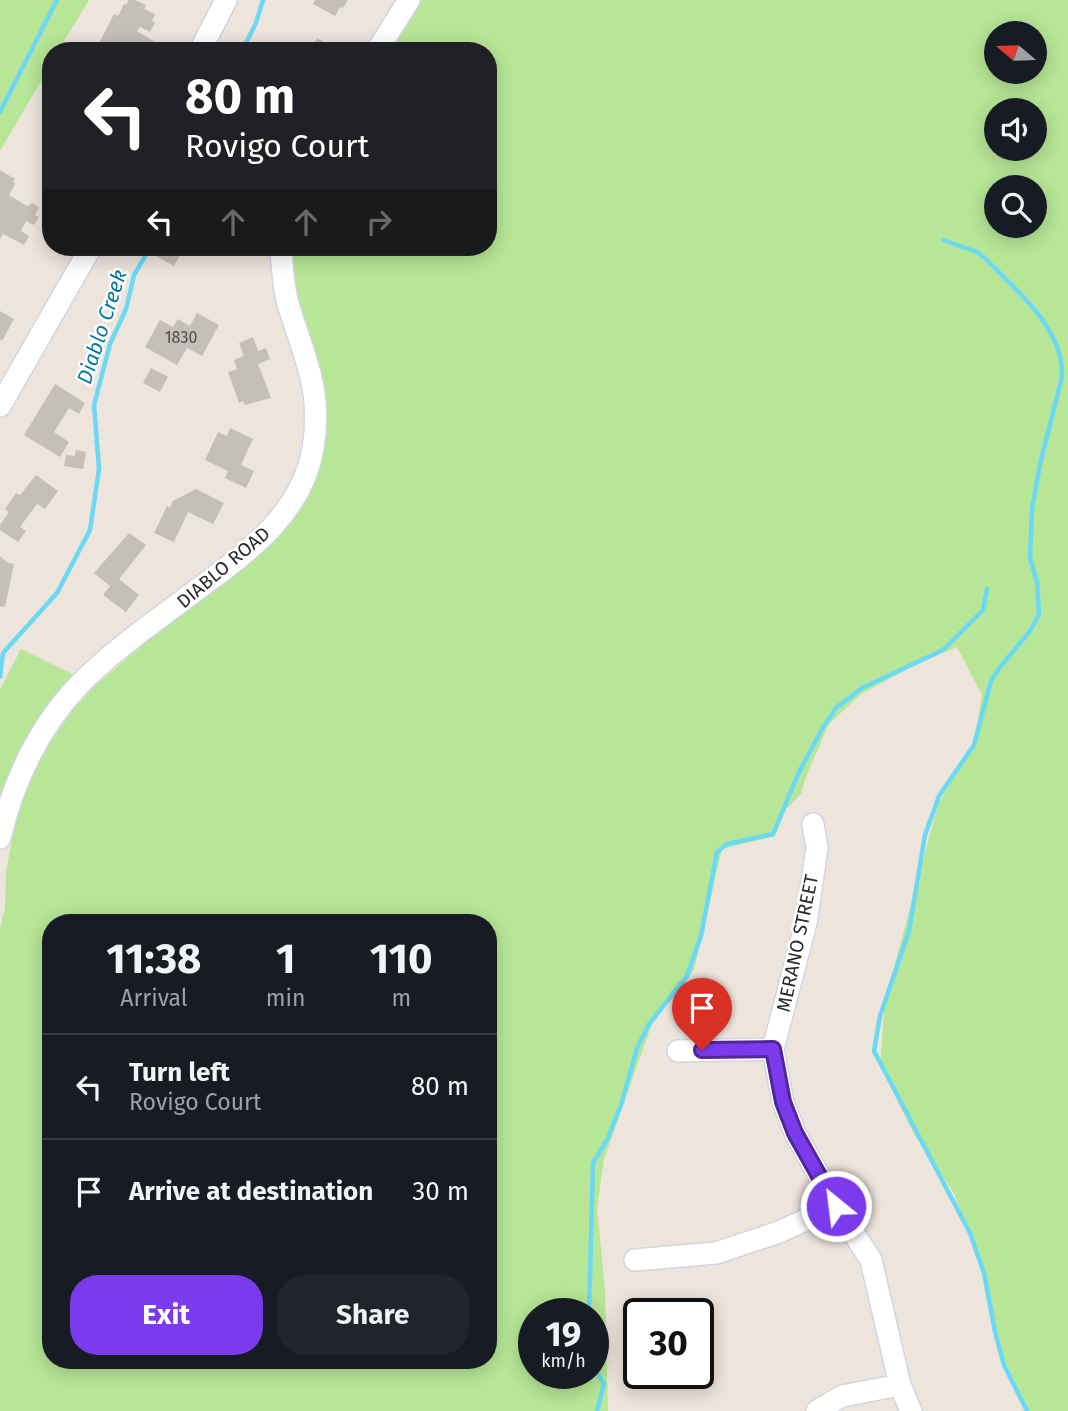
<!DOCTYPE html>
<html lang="en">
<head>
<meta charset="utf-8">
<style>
  :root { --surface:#171b24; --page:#20242c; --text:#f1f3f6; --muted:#9ea1a6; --line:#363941; --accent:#7c3aed }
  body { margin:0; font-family:"Fira Sans",sans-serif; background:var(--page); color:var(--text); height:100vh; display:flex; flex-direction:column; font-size:26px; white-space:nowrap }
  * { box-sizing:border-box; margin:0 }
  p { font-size:23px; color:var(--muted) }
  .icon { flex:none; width:38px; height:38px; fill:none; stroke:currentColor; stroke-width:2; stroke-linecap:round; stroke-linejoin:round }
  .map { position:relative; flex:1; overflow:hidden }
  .sheet { position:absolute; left:42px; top:914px; width:455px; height:455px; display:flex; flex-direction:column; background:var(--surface); border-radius:28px; box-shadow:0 4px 18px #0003 }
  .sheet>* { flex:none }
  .hud { position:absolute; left:42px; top:42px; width:455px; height:214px; border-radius:28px; box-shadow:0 4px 18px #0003; background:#202124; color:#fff; overflow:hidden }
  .needle { width:46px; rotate:289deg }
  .buttons { position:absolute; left:984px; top:21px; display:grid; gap:14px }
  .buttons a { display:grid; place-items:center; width:63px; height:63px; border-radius:50%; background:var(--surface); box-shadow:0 4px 18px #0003; font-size:35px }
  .speed { position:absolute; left:518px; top:1298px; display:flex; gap:14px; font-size:35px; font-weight:700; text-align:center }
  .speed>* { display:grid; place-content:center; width:91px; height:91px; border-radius:50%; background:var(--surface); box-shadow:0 4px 18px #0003; line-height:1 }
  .speed small { font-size:18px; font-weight:400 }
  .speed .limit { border:4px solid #111; border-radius:10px; background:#fff; color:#111 }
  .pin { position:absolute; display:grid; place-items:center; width:60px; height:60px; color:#fff; margin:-72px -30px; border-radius:50% 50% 50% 0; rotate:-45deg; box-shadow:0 0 7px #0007 }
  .pin .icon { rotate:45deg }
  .me { position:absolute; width:77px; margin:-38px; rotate:331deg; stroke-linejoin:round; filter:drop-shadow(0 0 5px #0008) }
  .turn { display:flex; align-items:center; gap:24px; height:147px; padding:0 28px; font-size:32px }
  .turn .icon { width:91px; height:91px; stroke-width:2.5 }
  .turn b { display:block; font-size:49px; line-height:60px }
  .lanes { display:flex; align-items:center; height:66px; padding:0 28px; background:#0003; justify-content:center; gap:35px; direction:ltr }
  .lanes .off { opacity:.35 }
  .eta { display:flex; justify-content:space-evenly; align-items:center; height:119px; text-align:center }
  .eta b { font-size:42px; font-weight:700; line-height:49px }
  .action { display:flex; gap:14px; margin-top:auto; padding:14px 28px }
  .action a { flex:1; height:80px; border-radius:28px; background:var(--accent); color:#fff; font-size:28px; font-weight:700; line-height:80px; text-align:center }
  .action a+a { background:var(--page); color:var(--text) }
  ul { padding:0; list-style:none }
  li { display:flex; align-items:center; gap:21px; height:105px; padding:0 28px; border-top:2px solid var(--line) }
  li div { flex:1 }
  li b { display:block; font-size:26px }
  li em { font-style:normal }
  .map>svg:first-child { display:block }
</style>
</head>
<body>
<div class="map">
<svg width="1068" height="1411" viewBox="0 0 1068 1411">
  <rect width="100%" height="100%" fill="#ede4dc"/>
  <path fill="#b7e696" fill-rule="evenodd" d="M0,0H89L58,51H51V64L0,151Z
    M419,0H1068V1411H1027L1003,1357L982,1270L954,1193L914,1134L880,1065L885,1001L938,805L974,741L982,695L957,647L915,665L861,694L829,724L805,779L801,794L786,809L775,836L722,849L694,970L652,1024L604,1159L597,1209L605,1289L608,1411H0V929L5,908L6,873L14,827L30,779L43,752L84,695L158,632L254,560L286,525L325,424V392L290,274V247H488V51H387ZM996,33H1034V72H996ZM996,110H1034V149H996ZM996,187H1034V226H996ZM51,922H488V1360H51ZM534,1314H593V1374H534Z
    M21,649L74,675C38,706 17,753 0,798V690Z"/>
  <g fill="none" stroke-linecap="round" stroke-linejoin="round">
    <path stroke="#6bd9f3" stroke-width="4.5" d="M249,51L245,45L256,23L263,0
      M0,112L57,0
      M943,240L977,252L985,258C1016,291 1064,327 1062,377L1040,464L1032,509L1030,558L1037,582L1039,614L1030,631L1000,667L991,681L974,745L939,796L925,835L909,931L880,1016L874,1051L970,1233L984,1273L995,1332L1004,1365L1027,1411
      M0,677L3,653L57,593L90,530L99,469L94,405L110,344L126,309L134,275L147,253
      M589,1314L593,1163L608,1138L622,1102L637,1048L649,1024L687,976L701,936L717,852L727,844L773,834L799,772L822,729L836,708L862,688L943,650L983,610L987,589
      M593,1367L604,1384L597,1411"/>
  </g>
  <path fill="#c4bfb7" d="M129,0H135L146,5L144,9L155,14L152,21L155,23L150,32L140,27L137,31L155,42L151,51H138L133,48L131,51H95L114,14L118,16L124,4L126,5Z
    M315,0H348L343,8L340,7L335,16L313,4Z
    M317,38L339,51H310Z
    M0,170L15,179L13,182L15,184L9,195L27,206L32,203L39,207L35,215L39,217L34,225L26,221L21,231L29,236L24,245L3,234L0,239Z
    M140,247H169L181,254L174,266Z
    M0,311L14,319L2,341L0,339Z
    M197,313L219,325L202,356L187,348L177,365L145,347L160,320L173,327L178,319L190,326Z
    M253,337L258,351L266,348L270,359L258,364L271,398L245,405L243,401L239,403L228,372L237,369L234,360L244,356L239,343Z
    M151,368L168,377L160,392L143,383Z
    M55,384L85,403L79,414L69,408L54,432L69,442L60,457L24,435Z
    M230,428L253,439L241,465L254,471L246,488L225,478L228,471L205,460L218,432L227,436Z
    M76,450L86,452L83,469L64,466L66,455L75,456Z
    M36,475L58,491L45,509L37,504L20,527L26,531L18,542L0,530V525L9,512L5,509L16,493L20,495Z
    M196,489L224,503L213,524L188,512L174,542L154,533L167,506L170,508L173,501Z
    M129,533L146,545L119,579L139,595L126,612L103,595L110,586L94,573Z
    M0,556L8,563L14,564L5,607L0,606Z"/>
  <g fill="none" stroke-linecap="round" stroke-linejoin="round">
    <g stroke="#d1d6e4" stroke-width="24">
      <path id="minor" d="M200,51L226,0
        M377,51L409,0
        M0,406L91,247
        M813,824L817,848L806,923L773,1049L783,1102L795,1133L836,1206L871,1260L900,1385L911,1411
        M0,838C13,782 39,726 80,684C114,649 156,621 195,591C245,554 302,515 313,448C323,391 304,357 288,304C283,286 282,266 281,247
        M678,1051L773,1049
        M635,1260L716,1253L779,1232L836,1206
        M817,1411L842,1396L900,1385"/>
    </g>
    <use href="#minor" stroke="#fff" stroke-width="21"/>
  </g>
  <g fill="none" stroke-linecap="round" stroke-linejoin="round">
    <g stroke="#51269a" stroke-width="18">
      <path id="route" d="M702,1050L773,1049L783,1102L795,1133L836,1206"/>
    </g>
    <use href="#route" stroke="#7c3aed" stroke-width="12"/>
  </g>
  <g text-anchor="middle" stroke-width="5" stroke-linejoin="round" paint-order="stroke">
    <g font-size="16" fill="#504f4d">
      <text x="181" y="343">1830</text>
    </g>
    <g font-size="19" fill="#2a2a2a" stroke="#fff">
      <text transform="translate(223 567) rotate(-40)" y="7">DIABLO ROAD</text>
      <text transform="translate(797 943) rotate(-78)" y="7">MERANO STREET</text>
    </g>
    <g font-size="21" font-style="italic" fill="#0878a0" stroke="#fff">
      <text transform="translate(102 327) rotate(-72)" y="7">Diablo Creek</text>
    </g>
  </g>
</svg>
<div class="buttons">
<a><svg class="needle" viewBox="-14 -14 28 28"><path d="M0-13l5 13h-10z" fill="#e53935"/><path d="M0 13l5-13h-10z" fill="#9ea1a6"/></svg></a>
<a><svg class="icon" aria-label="sound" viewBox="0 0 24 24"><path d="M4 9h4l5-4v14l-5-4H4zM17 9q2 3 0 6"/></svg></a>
<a><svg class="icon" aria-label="search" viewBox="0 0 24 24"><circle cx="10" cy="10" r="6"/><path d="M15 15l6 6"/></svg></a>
</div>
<div class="speed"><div>19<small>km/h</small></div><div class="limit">30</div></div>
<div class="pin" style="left:702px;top:1050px;background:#d93025"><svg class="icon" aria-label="arrive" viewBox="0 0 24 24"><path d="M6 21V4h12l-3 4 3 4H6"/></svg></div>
<svg class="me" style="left:836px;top:1206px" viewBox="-20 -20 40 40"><circle r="17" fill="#7c3aed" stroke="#fff" stroke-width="3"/><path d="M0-11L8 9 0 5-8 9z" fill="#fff"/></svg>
<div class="hud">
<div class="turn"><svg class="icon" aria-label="left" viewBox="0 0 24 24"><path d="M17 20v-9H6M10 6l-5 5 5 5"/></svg><div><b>80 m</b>Rovigo Court</div></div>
<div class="lanes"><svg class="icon" aria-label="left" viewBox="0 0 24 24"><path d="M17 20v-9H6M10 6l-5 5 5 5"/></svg><svg class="icon off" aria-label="ahead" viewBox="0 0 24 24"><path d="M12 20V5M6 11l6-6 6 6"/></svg><svg class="icon off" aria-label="ahead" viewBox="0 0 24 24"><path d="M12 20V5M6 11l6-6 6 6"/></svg><svg class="icon off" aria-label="right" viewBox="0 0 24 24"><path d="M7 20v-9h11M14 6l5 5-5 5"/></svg></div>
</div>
<section class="sheet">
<div class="eta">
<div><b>11:38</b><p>Arrival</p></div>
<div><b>1</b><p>min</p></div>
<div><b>110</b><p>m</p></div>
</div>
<ul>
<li><svg class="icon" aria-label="left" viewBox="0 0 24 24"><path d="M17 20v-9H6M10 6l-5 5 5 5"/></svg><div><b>Turn left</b><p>Rovigo Court</p></div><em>80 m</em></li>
<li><svg class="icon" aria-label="arrive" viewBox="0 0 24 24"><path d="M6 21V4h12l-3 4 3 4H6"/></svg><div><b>Arrive at destination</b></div><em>30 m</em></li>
</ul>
<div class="action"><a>Exit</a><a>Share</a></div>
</section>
</div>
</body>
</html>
